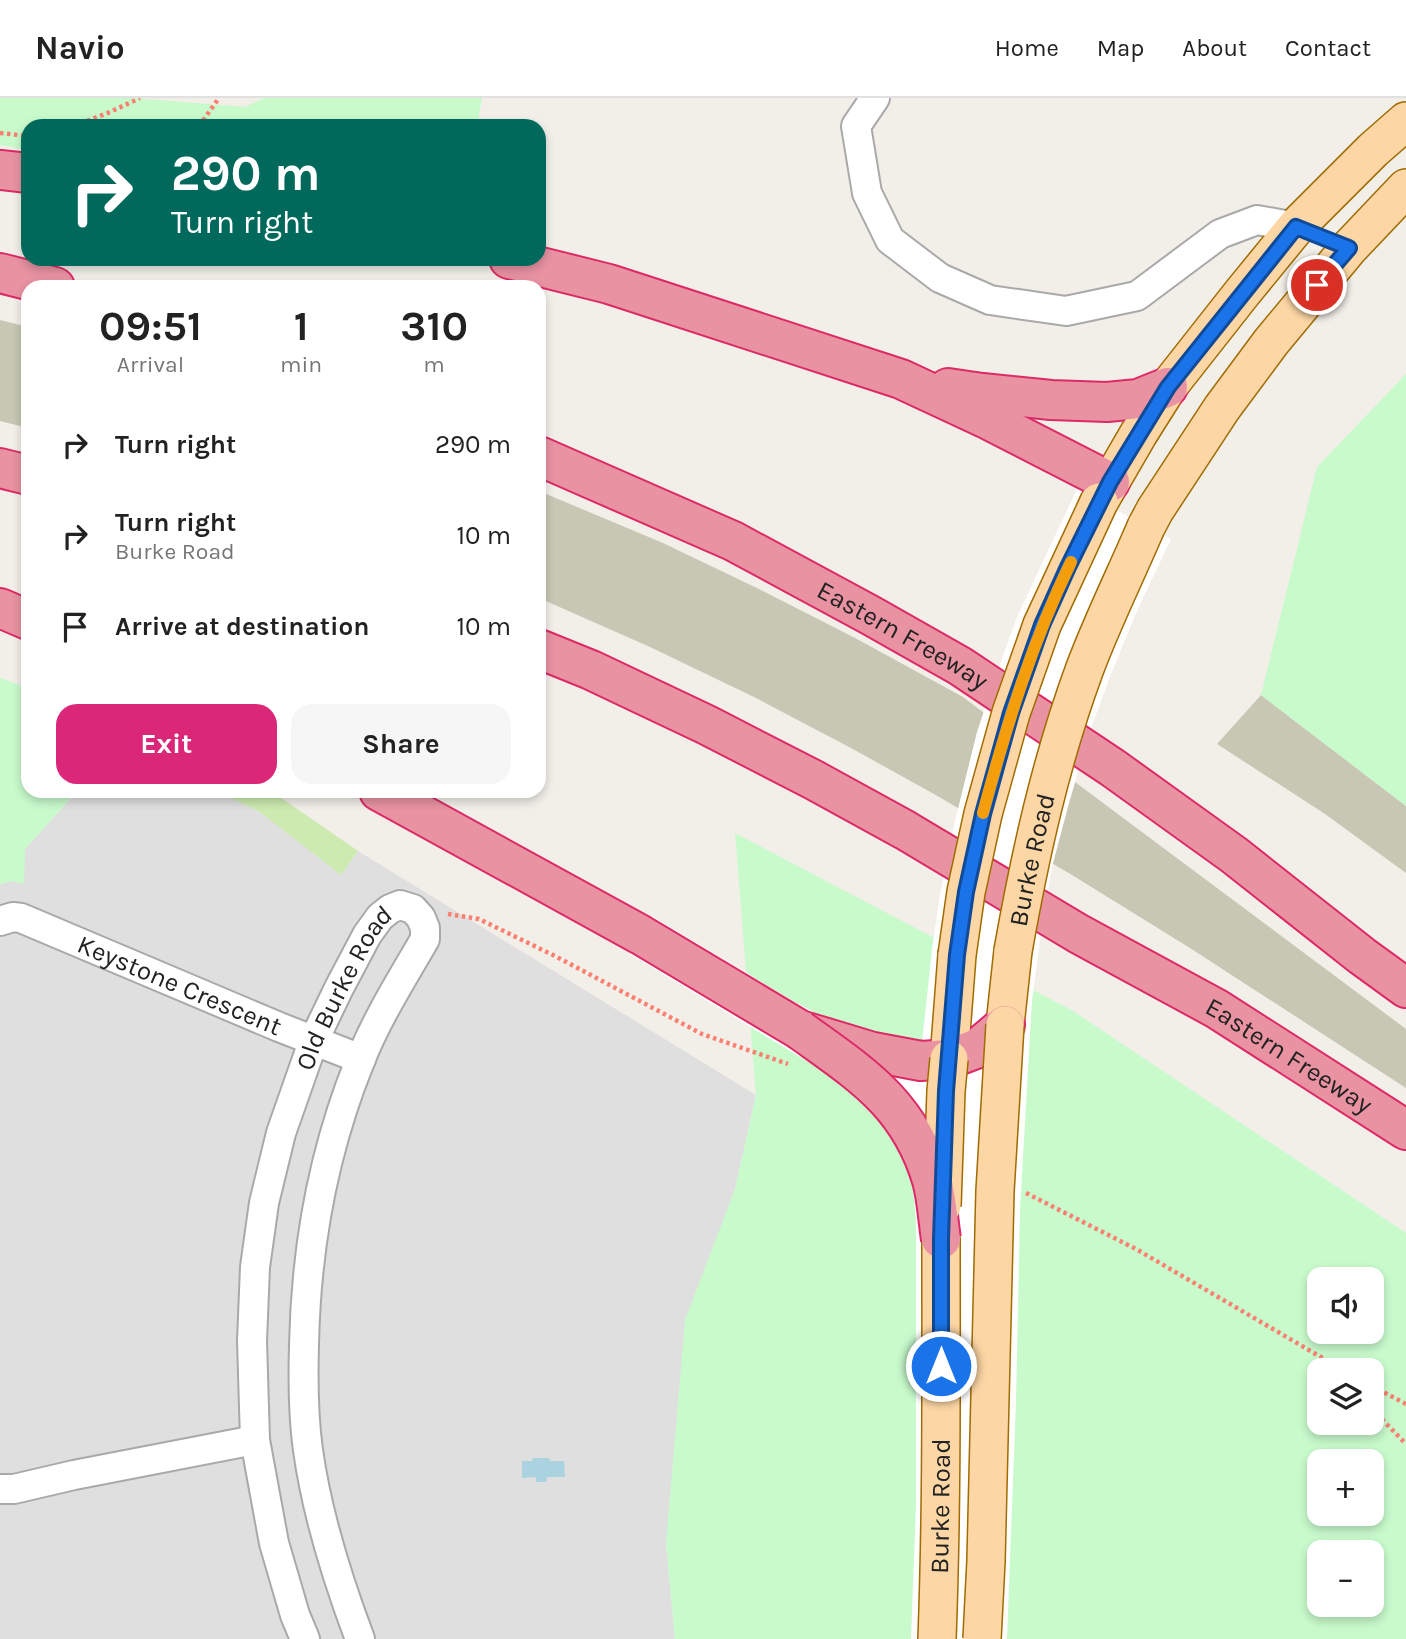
<!DOCTYPE html>
<html lang="en">
<head>
<meta charset="utf-8">
<style>
  :root { --surface:#fff; --page:#f6f6f6; --text:#222; --muted:#767676; --line:#e0e0e0; --accent:#db2777 }
  body { margin:0; font-family:Karla,sans-serif; background:var(--page); color:var(--text); height:100vh; display:flex; flex-direction:column; font-size:26px; white-space:nowrap }
  * { box-sizing:border-box; margin:0 }
  p { font-size:23px; color:var(--muted) }
  .icon { flex:none; width:38px; height:38px; fill:none; stroke:currentColor; stroke-width:2; stroke-linecap:round; stroke-linejoin:round }
  .map { position:relative; flex:1; overflow:hidden }
  .panel { position:absolute; left:21px; top:182px; width:525px; height:518px; display:flex; flex-direction:column; background:var(--surface); border-radius:21px; box-shadow:0 4px 10px #0003 }
  .panel>* { flex:none }
  .top-card { position:absolute; left:21px; top:21px; width:525px; height:147px; border-radius:21px; box-shadow:0 4px 10px #0003; background:#00695c; color:#fff; overflow:hidden }
  .buttons { position:absolute; left:1307px; top:1169px; display:grid; gap:14px }
  .buttons a { display:grid; place-items:center; width:77px; height:77px; border-radius:14px; background:var(--surface); box-shadow:0 4px 10px #0003; font-size:35px }
  .pin { position:absolute; display:grid; place-items:center; width:60px; height:60px; color:#fff; margin:-30px; border:4px solid #fff; border-radius:50%; box-shadow:0 2px 7px #0007 }
  .me { position:absolute; width:77px; margin:-38px; rotate:0deg; stroke-linejoin:round; filter:drop-shadow(0 0 5px #0008) }
  .turn { display:flex; align-items:center; gap:24px; height:147px; padding:0 35px; font-size:32px }
  .turn .icon { width:91px; height:91px; stroke-width:2.5 }
  .turn b { display:block; font-size:49px; line-height:60px }
  .eta { display:flex; justify-content:space-evenly; align-items:center; height:119px; text-align:center }
  .eta b { font-size:42px; font-weight:700; line-height:49px }
  .button { display:flex; gap:14px; margin-top:auto; padding:14px 35px }
  .button a { flex:1; height:80px; border-radius:21px; background:var(--accent); color:#fff; font-size:28px; font-weight:700; line-height:80px; text-align:center }
  .button a+a { background:var(--page); color:var(--text) }
  ul { padding:0; list-style:none }
  li { display:flex; align-items:center; gap:21px; height:91px; padding:0 35px }
  li div { flex:1 }
  li b { display:block; font-size:26px }
  li em { font-style:normal }
  header { display:flex; align-items:center; gap:42px; box-sizing:border-box; height:98px; padding:0 35px; background:var(--surface); border-bottom:2px solid var(--line) }
  header strong { font-size:33px }
  nav { display:flex; gap:38px; margin-inline-start:auto; font-size:24px }
  .map>svg:first-child { display:block }
</style>
</head>
<body>
<header>
<strong>Navio</strong>
<nav><a>Home</a><a>Map</a><a>About</a><a>Contact</a></nav>
</header>
<div class="map">
<svg width="1406" height="1541" viewBox="0 0 1406 1541">
  <rect width="100%" height="100%" fill="#f2efe9"/>
  <path fill="#e0dfdf" d="M77,693H271L358,753L756,997L735,1091L666,1445L675,1541H0V786L12,783L25,751Z"/>
  <path fill="#c7c7b4" d="M0,222L28,229V330L0,323Z
    M539,393L663,445L761,492L857,541L963,599L1083,690L1406,931V990L1190,850L1072,777L934,696L851,650L754,599L650,549L539,500Z
    M1261,597L1406,708V775L1325,716L1217,646Z"/>
  <path fill="#cdebb0" d="M216,693H271L358,753L341,777L260,714Z"/>
  <path fill="#c8facc" fill-rule="evenodd" d="M0,0H135L245,9L264,0H482L477,28H28V52L0,47Z
    M1406,276V708L1261,597L1317,369Z
    M0,580L28,590V693H77L25,751L24,786L12,783L0,786Z
    M735,735L1073,913L1406,1135V1541H675L666,1445L685,1222L735,1091L756,997ZM1320,1181H1372V1234H1320ZM1320,1272H1372V1325H1320ZM1320,1363H1372V1416H1320ZM1320,1454H1372V1507H1320Z"/>
  <path fill="#aad3df" d="M533,1360H549L550,1363H564L565,1379H547L546,1384H536V1379L522,1380V1363H532Z"/>
  <path fill="#fff" d="M1077,391L1171,441L1136,515L1111,576L1090,633L1069,705L1052,769L1042,829L1032,902L1020,1111L1016,1304L1007,1541H911L916,1406V1122L913,1091L906,1064L894,1040L881,1021L843,985L630,856L652,818L793,903L838,927L877,940L922,944L932,852L939,802L955,723L977,634L995,580L1017,519Z"/>
  <g fill="none" stroke-linecap="round" stroke-linejoin="round">
    <g stroke="#a9a9a9" stroke-width="32">
      <g id="minor">
        <path d="M875,0L856,28L867,95L890,142L940,180L990,202L1066,213L1137,198L1220,136L1257,122L1296,129"/>
        <path id="s1" d="M0,823L13,819L21,820L279,929L361,961"/>
        <path d="M0,1391H14L74,1377L255,1342"/>
        <path id="s2" d="M305,1541L295,1517L274,1445L255,1342L252,1243L255,1169L264,1105L281,1035L313,944L339,890L367,837L380,819L390,811L400,807L413,811L421,820L425,830V841C402,881 377,920 360,963C323,1054 306,1149 304,1247C303,1282 303,1317 308,1352C317,1417 337,1480 360,1541"/>
      </g>
    </g>
    <g stroke="#a06b00" stroke-width="40">
      <g id="major">
        <path d="M1099,404L1139,335L1168,289L1242,195L1296,129L1373,52L1406,23"/>
        <path d="M1146,429L1155,412L1222,310L1271,244L1349,150L1406,90"/>
        <path d="M1005,927L1013,853"/>
        <path d="M949,961L957,857"/>
        <path id="s3" d="M937,1541C942,1408 941,1274 941,1141"/>
      </g>
    </g>
    <g stroke="#dc2a67" stroke-width="42">
      <g id="highway">
        <path d="M0,72L28,75"/>
        <path d="M509,161L609,186L901,281L989,322L1110,384"/>
        <path d="M0,175L55,189"/>
        <path d="M948,290L982,295L1051,302L1107,304L1138,301L1168,289"/>
        <path id="s4" d="M539,358L733,443L870,517L960,568L1113,670L1234,757L1362,858L1406,890"/>
        <path d="M0,370L28,377"/>
        <path d="M0,510L28,522"/>
        <path id="s5" d="M539,551L591,572L707,627L814,682L905,732L1079,836L1217,911L1406,1032"/>
        <path d="M379,693L641,837L800,932L873,954L921,963L949,961L978,950L1005,927"/>
      </g>
    </g>
    <path stroke="#fa8072" stroke-width="4.5" stroke-dasharray="3.5 3.5" stroke-linecap="butt" d="M74,28L110,14L140,0
      M199,28L219,0
      M0,35L28,38
      M448,816L479,821L555,858L702,936L788,966
      M1026,1095L1136,1151L1343,1272
      M1372,1288L1406,1306
      M1372,1311L1406,1346"/>
    <use href="#minor" stroke="#fff" stroke-width="28"/>
    <use href="#major" stroke="#fcd6a4" stroke-width="37"/>
    <use href="#highway" stroke="#e892a2" stroke-width="38"/>
    <g stroke="#a06b00" stroke-width="40" stroke-linecap="butt">
      <g id="major-bridge">
        <path id="s6" d="M1013,853C1030,757 1051,662 1085,570C1103,522 1126,476 1146,429"/>
        <path d="M957,857L966,794L983,716L1011,615L1042,527L1099,404"/>
        <path d="M942,1108L946,993L949,961"/>
        <path d="M982,1541L986,1463L995,1093L1005,927"/>
      </g>
    </g>
    <g stroke="#dc2a67" stroke-width="42" stroke-linecap="butt">
      <path id="highway-bridge" d="M800,932C861,976 909,1005 932,1082C937,1100 938,1122 941,1141"/>
    </g>
    <use href="#major-bridge" stroke="#fcd6a4" stroke-width="37"/>
    <use href="#highway-bridge" stroke="#e892a2" stroke-width="38"/>
  </g>
  <g fill="none" stroke-linecap="round" stroke-linejoin="round">
    <g stroke="#114b97" stroke-width="18">
      <path id="route" d="M941,1268V1141L946,993L957,857L966,794L983,716L1011,615L1042,527L1068,469L1110,384L1168,289L1296,129L1349,150L1317,187"/>
    </g>
    <use href="#route" stroke="#1a73e8" stroke-width="12"/>
    <path stroke="#f59e0b" stroke-width="12" d="M983,715C1006,629 1032,544 1071,464"/>
  </g>
  <g text-anchor="middle" stroke-width="7" stroke-linejoin="round" paint-order="stroke">
    <g font-size="26" fill="#222" stroke="#fff">
      <text dy="9" stroke="none"><textPath href="#s4" startOffset="406">Eastern Freeway</textPath></text>
      <text dy="9" stroke="none"><textPath href="#s6" startOffset="93">Burke Road</textPath></text>
      <text dy="9" stroke="none"><textPath href="#s1" startOffset="194">Keystone Crescent</textPath></text>
      <text dy="9" stroke="none"><textPath href="#s2" startOffset="674">Old Burke Road</textPath></text>
      <text dy="9" stroke="none"><textPath href="#s5" startOffset="854">Eastern Freeway</textPath></text>
      <text dy="9" stroke="none"><textPath href="#s3" startOffset="133">Burke Road</textPath></text>
    </g>
  </g>
</svg>
<div class="buttons">
<a><svg class="icon" aria-label="sound" viewBox="0 0 24 24"><path d="M4 9h4l5-4v14l-5-4H4zM17 9q2 3 0 6"/></svg></a>
<a><svg class="icon" aria-label="layers" viewBox="0 0 24 24"><path d="M12 4l9 5-9 5-9-5zM3 14l9 5 9-5"/></svg></a>
<a>+</a>
<a>−</a>
</div>
<div class="pin" style="left:1317px;top:187px;background:#d93025"><svg class="icon" aria-label="arrive" viewBox="0 0 24 24"><path d="M6 21V4h12l-3 4 3 4H6"/></svg></div>
<svg class="me" style="left:941px;top:1268px" viewBox="-20 -20 40 40"><circle r="17" fill="#1a73e8" stroke="#fff" stroke-width="3"/><path d="M0-11L8 9 0 5-8 9z" fill="#fff"/></svg>
<div class="top-card">
<div class="turn"><svg class="icon" aria-label="right" viewBox="0 0 24 24"><path d="M7 20v-9h11M14 6l5 5-5 5"/></svg><div><b>290 m</b>Turn right</div></div>
</div>
<section class="panel">
<div class="eta">
<div><b>09:51</b><p>Arrival</p></div>
<div><b>1</b><p>min</p></div>
<div><b>310</b><p>m</p></div>
</div>
<ul>
<li><svg class="icon" aria-label="right" viewBox="0 0 24 24"><path d="M7 20v-9h11M14 6l5 5-5 5"/></svg><div><b>Turn right</b></div><em>290 m</em></li>
<li><svg class="icon" aria-label="right" viewBox="0 0 24 24"><path d="M7 20v-9h11M14 6l5 5-5 5"/></svg><div><b>Turn right</b><p>Burke Road</p></div><em>10 m</em></li>
<li><svg class="icon" aria-label="arrive" viewBox="0 0 24 24"><path d="M6 21V4h12l-3 4 3 4H6"/></svg><div><b>Arrive at destination</b></div><em>10 m</em></li>
</ul>
<div class="button"><a>Exit</a><a>Share</a></div>
</section>
</div>
</body>
</html>
